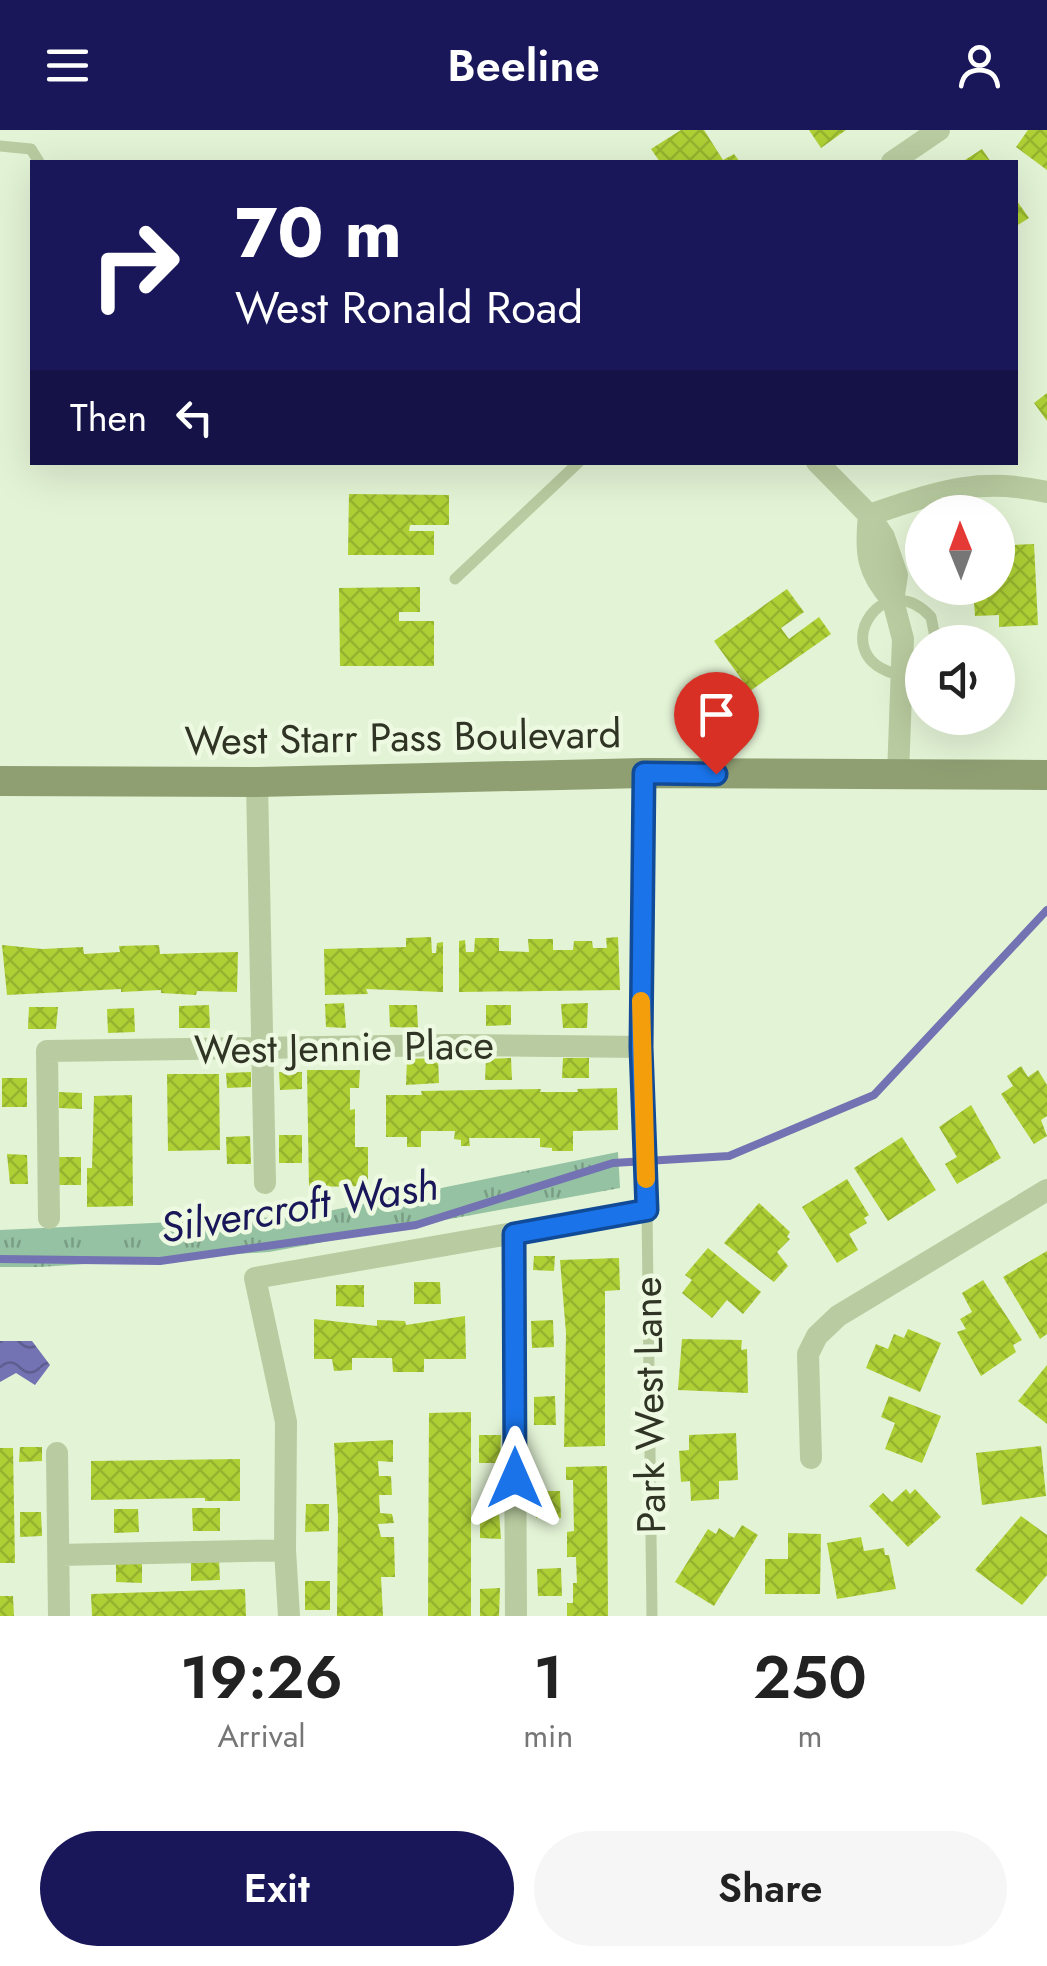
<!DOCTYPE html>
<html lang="en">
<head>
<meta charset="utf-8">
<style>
  :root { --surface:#fff; --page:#f6f6f6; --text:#222; --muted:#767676; --accent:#191759 }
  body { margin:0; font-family:Jost,sans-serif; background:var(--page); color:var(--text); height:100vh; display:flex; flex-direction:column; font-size:38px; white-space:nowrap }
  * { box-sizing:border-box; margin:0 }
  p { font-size:32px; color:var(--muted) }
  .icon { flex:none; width:55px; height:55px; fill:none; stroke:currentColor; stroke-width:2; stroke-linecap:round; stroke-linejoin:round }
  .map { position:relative; height:1486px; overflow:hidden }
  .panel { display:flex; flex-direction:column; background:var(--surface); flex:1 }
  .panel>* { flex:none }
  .top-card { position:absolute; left:30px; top:30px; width:988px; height:305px; border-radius:0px; box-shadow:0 10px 40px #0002; background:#191759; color:#fff; overflow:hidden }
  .needle { width:65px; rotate:359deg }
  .controls { position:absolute; left:905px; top:365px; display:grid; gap:20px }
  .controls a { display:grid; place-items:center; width:110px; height:110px; border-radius:50%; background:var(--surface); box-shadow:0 10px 40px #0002; font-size:50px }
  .pin { position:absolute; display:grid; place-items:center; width:85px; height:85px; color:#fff; margin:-102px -42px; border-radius:50% 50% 50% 0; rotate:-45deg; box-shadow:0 0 10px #0007 }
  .pin .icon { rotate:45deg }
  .me { position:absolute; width:110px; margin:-55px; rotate:0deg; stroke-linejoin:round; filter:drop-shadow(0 0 8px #0008) }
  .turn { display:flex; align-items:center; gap:35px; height:210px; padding:0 40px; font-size:45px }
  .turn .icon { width:130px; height:130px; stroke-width:2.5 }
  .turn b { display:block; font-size:70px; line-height:85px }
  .then { display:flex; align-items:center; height:95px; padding:0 40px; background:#0003; gap:20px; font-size:38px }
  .eta { display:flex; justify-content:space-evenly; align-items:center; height:170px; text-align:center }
  .eta b { font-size:60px; font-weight:600; line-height:70px }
  .cta { display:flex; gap:20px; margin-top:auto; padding:20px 40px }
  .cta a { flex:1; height:115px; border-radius:60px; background:var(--accent); color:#fff; font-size:40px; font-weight:600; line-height:115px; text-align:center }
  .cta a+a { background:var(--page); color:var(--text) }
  header { display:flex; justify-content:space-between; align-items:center; height:130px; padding:0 40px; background:var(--accent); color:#fff; font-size:45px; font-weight:600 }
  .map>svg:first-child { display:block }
</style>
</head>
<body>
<header><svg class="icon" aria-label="menu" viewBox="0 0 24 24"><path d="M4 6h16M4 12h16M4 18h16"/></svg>Beeline<svg class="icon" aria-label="person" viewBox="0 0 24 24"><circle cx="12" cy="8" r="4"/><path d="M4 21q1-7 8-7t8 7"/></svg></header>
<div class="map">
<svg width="1047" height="1486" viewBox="0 0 1047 1486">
  <defs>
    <pattern id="park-tufts" width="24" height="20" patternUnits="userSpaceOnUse" patternTransform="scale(2.5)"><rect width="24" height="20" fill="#94c2a2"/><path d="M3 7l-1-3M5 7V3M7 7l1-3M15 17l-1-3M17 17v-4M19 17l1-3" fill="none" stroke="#799e84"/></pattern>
    <pattern id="water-waves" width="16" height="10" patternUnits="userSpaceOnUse" patternTransform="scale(2.5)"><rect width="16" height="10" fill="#7372b2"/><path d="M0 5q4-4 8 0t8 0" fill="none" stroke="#5f5e91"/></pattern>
    <pattern id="building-cross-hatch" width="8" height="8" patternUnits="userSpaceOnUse" patternTransform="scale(2.5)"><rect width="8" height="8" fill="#aed035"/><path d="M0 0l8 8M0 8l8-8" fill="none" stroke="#96b32f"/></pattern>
  </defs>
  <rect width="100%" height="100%" fill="#e3f3d5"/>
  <path fill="url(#park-tufts)" d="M618,1022L620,1058L269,1122L40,1137H0V1100L304,1086Z"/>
  <path fill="url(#water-waves)" d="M0,1211H32L50,1235L35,1255L16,1243L0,1252Z"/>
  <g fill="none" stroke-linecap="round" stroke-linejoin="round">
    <path stroke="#7372b2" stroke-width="8" d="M0,1129L160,1131L416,1095L613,1033L729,1026L874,965L1047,780"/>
  </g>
  <path fill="url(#building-cross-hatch)" d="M681,0H704L723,30L734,24L740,32H660L651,19Z
    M809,0H846L821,18Z
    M1028,0H1047V40L1016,17Z
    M982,19L991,32H962Z
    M1015,68L1029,88L1015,97Z
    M1047,263V291L1034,273Z
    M349,364L449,365V395H410L409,401H434V425H348Z
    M1034,414L1038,495L999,497V485L975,486L973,458H998V416H1000L1001,430H1014L1013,415Z
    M420,457V482H399V491H434V536H340L339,458Z
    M787,459L804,482L781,498L789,509L819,487L831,504L750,561L714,511Z
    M431,807L432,823H436L437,813L443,812V862L366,859L368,864L325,865L324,819L406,817V808Z
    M618,807L620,860L459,862V811L465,810L466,822H474L475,808H499V821L529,822L528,809H553V820H573L574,811H592L593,818H607L606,808Z
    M2,815L42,819L83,817L84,824L120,822L119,816L159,815L160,824L238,822L237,862L197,861L196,865L161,863V860L121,862V859L7,865Z
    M344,873L346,898L326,897L325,874Z
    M588,873L587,898H563L561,874Z
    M209,875L210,898H179V876Z
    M389,875H417L418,898L390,897Z
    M486,875H511V895L486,896Z
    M29,877H58L56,899H28Z
    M134,878L135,902L108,903L107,879Z
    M438,928L439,953L406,955L407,929Z
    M511,928L512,950H485L486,929Z
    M563,928H589V948H562Z
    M1021,936L1028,947L1038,940L1047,955V986L1041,990L1047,1006L1034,1014L1001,964L1013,956L1007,946Z
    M307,940H360L359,958H350V980L355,979V1017H368V1056L309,1057Z
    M251,942V957L227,958L226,943Z
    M279,942H302V959L280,960Z
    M167,944H219L220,1020L168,1021Z
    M2,948H27V977H2Z
    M617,958L618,1000L573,1001V1021H552V1018L540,1017V1008H469L470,1016H461V1010L454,1009L455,1001H421V1017H407V1007H386V965H422L421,961L541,959L540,962H578L577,959Z
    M59,962L82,963V979L59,978Z
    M132,965L133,1076L87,1077V1038H92L94,966Z
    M971,975L1001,1028L957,1054L945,1034L957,1027L939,997Z
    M279,1005H302V1033H279Z
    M250,1006L251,1034H227L226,1007Z
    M902,1007L936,1060L888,1091L854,1038Z
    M7,1024L27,1025L28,1054H10Z
    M59,1027H81V1055H59Z
    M847,1049L869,1085L864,1088L867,1093L849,1104L858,1120L837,1133L802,1077Z
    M759,1073L790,1102L787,1107L790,1109L777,1122L788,1136L774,1152L724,1113Z
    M708,1118L761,1162L743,1184L727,1170L712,1188L682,1163L692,1150L685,1145Z
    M1047,1121V1204L1040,1209L1003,1147Z
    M534,1126H555L554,1141L533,1140Z
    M619,1128L620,1160L605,1161V1316L564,1317L566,1203L560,1130Z
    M983,1150L1022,1210L1013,1215L1016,1222L981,1246L957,1202L966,1199L960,1189L972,1182L962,1163Z
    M414,1152H440L441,1174H414Z
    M336,1155H364V1177L336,1176Z
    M465,1186L466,1229H424V1242H393L392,1228H352V1240L334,1241L332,1229H314V1189L377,1196V1190L405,1191L406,1195Z
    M553,1190L554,1217L532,1218L531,1191Z
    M908,1199L941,1213L920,1262L866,1238L876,1214L888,1219L894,1204L904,1208Z
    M682,1209L742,1210L741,1220L747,1219L748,1263L678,1260Z
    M1047,1235V1294L1018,1271Z
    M555,1266L556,1295H534V1267Z
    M889,1266L941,1286L922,1333L885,1319L895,1293L881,1287Z
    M471,1282V1486H428L429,1283Z
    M736,1303L738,1350L719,1351V1369L691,1371L690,1351L681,1352L679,1321L689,1320V1305Z
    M479,1305H501L500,1333H479Z
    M393,1310V1332L378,1331L379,1346H391L392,1365H379L380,1383L392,1384L394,1393L378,1394L381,1407H394L395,1447H381L383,1486H337L338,1386L334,1313Z
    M1041,1316L1046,1366L982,1375L976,1323Z
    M20,1317H42V1331L19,1332Z
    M0,1318H13L15,1433H0Z
    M240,1329V1371H205V1368H199L91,1370V1331Z
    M607,1336L608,1486H567V1473H573V1453H577L576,1427H567V1402L574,1401L573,1350H566V1337Z
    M906,1359L910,1364L915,1359L941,1387L908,1417L869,1376L883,1363L892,1372Z
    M536,1361H560L561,1388H536Z
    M306,1374H329V1401L305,1402Z
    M192,1378H220V1401H193Z
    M114,1379H138L139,1402L114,1403Z
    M20,1382H41L42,1406L20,1407Z
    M499,1383L501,1409L480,1408V1384Z
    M1021,1386L1047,1405V1445L1022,1475L975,1440Z
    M742,1395L758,1405L714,1476L675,1452L708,1399L716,1404L719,1398L734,1408Z
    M788,1403L821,1404L820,1464H765V1429H788Z
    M861,1407L864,1421L884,1418L885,1425H889L896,1459L837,1469L827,1413Z
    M142,1430V1453L116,1452V1431Z
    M219,1430L220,1450L191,1451V1432Z
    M561,1438L562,1466H538L537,1439Z
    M305,1451H330V1480H305Z
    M500,1458L499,1486H480V1459Z
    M245,1459L246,1486H92L91,1464Z
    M0,1466H13L14,1486H0Z"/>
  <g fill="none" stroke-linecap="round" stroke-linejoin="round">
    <path stroke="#b9cba0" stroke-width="11" d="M0,16L31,19L39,32
      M455,449L579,332
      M922,535C911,543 897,547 885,540C832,516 884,436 931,487L936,512
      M647,1080L652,1486"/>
    <path stroke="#b9cba0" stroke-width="22" d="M892,32L939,0
      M817,332L869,385C936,363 976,346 1047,362
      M893,471C867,443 865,423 869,385L884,407L897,445L893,471L903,509L898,645
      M257,652L265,1053
      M49,1088L47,921L455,915L641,917
      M514,1104L516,1486
      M57,1323L59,1486
      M811,1328L808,1224L817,1206L838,1186L1047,1060
      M59,1425L285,1420
      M289,1486L285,1420L286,1292L255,1148L647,1080L641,917L644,643"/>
    <path stroke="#8f9f72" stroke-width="30" d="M0,651L257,652L644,643L1047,645"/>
  </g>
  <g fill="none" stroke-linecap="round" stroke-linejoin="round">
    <g stroke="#114b97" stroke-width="25">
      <path id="route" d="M515,1348L514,1104L647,1080L641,917L644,643L716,644"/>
    </g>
    <use href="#route" stroke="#1a73e8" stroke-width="18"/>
    <path stroke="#f59e0b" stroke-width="18" d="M641,871L646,1049"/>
  </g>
  <g text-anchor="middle" stroke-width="9" stroke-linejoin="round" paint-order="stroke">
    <g font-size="40" fill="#303424" stroke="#edfae1">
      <text transform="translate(403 607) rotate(-1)" y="14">West Starr Pass Boulevard</text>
      <text transform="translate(344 917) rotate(-1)" y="14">West Jennie Place</text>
      <text transform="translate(649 1275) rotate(-91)" y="14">Park West Lane</text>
    </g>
    <g font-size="42" font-style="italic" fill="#191759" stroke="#edfae1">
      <text transform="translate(299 1076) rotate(-9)" y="15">Silvercroft Wash</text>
    </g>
  </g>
</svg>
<div class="controls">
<a><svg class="needle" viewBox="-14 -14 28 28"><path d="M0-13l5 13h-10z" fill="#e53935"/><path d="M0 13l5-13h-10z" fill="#767676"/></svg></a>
<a><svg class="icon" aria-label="sound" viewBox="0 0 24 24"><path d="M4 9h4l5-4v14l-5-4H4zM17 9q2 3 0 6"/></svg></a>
</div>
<div class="pin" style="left:716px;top:644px;background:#d93025"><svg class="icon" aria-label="arrive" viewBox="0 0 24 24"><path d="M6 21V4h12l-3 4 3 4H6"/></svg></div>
<svg class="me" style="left:515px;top:1348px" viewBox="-20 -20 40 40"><path d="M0-17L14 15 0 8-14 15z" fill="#1a73e8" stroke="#fff" stroke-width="4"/></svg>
<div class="top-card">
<div class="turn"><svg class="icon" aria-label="right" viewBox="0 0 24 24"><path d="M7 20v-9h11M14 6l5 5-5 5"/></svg><div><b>70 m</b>West Ronald Road</div></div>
<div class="then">Then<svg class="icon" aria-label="left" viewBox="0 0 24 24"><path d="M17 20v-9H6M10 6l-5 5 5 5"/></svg></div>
</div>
</div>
<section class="panel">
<div class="eta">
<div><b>19:26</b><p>Arrival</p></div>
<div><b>1</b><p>min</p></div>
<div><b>250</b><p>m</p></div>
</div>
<div class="cta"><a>Exit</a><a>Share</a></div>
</section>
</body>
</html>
